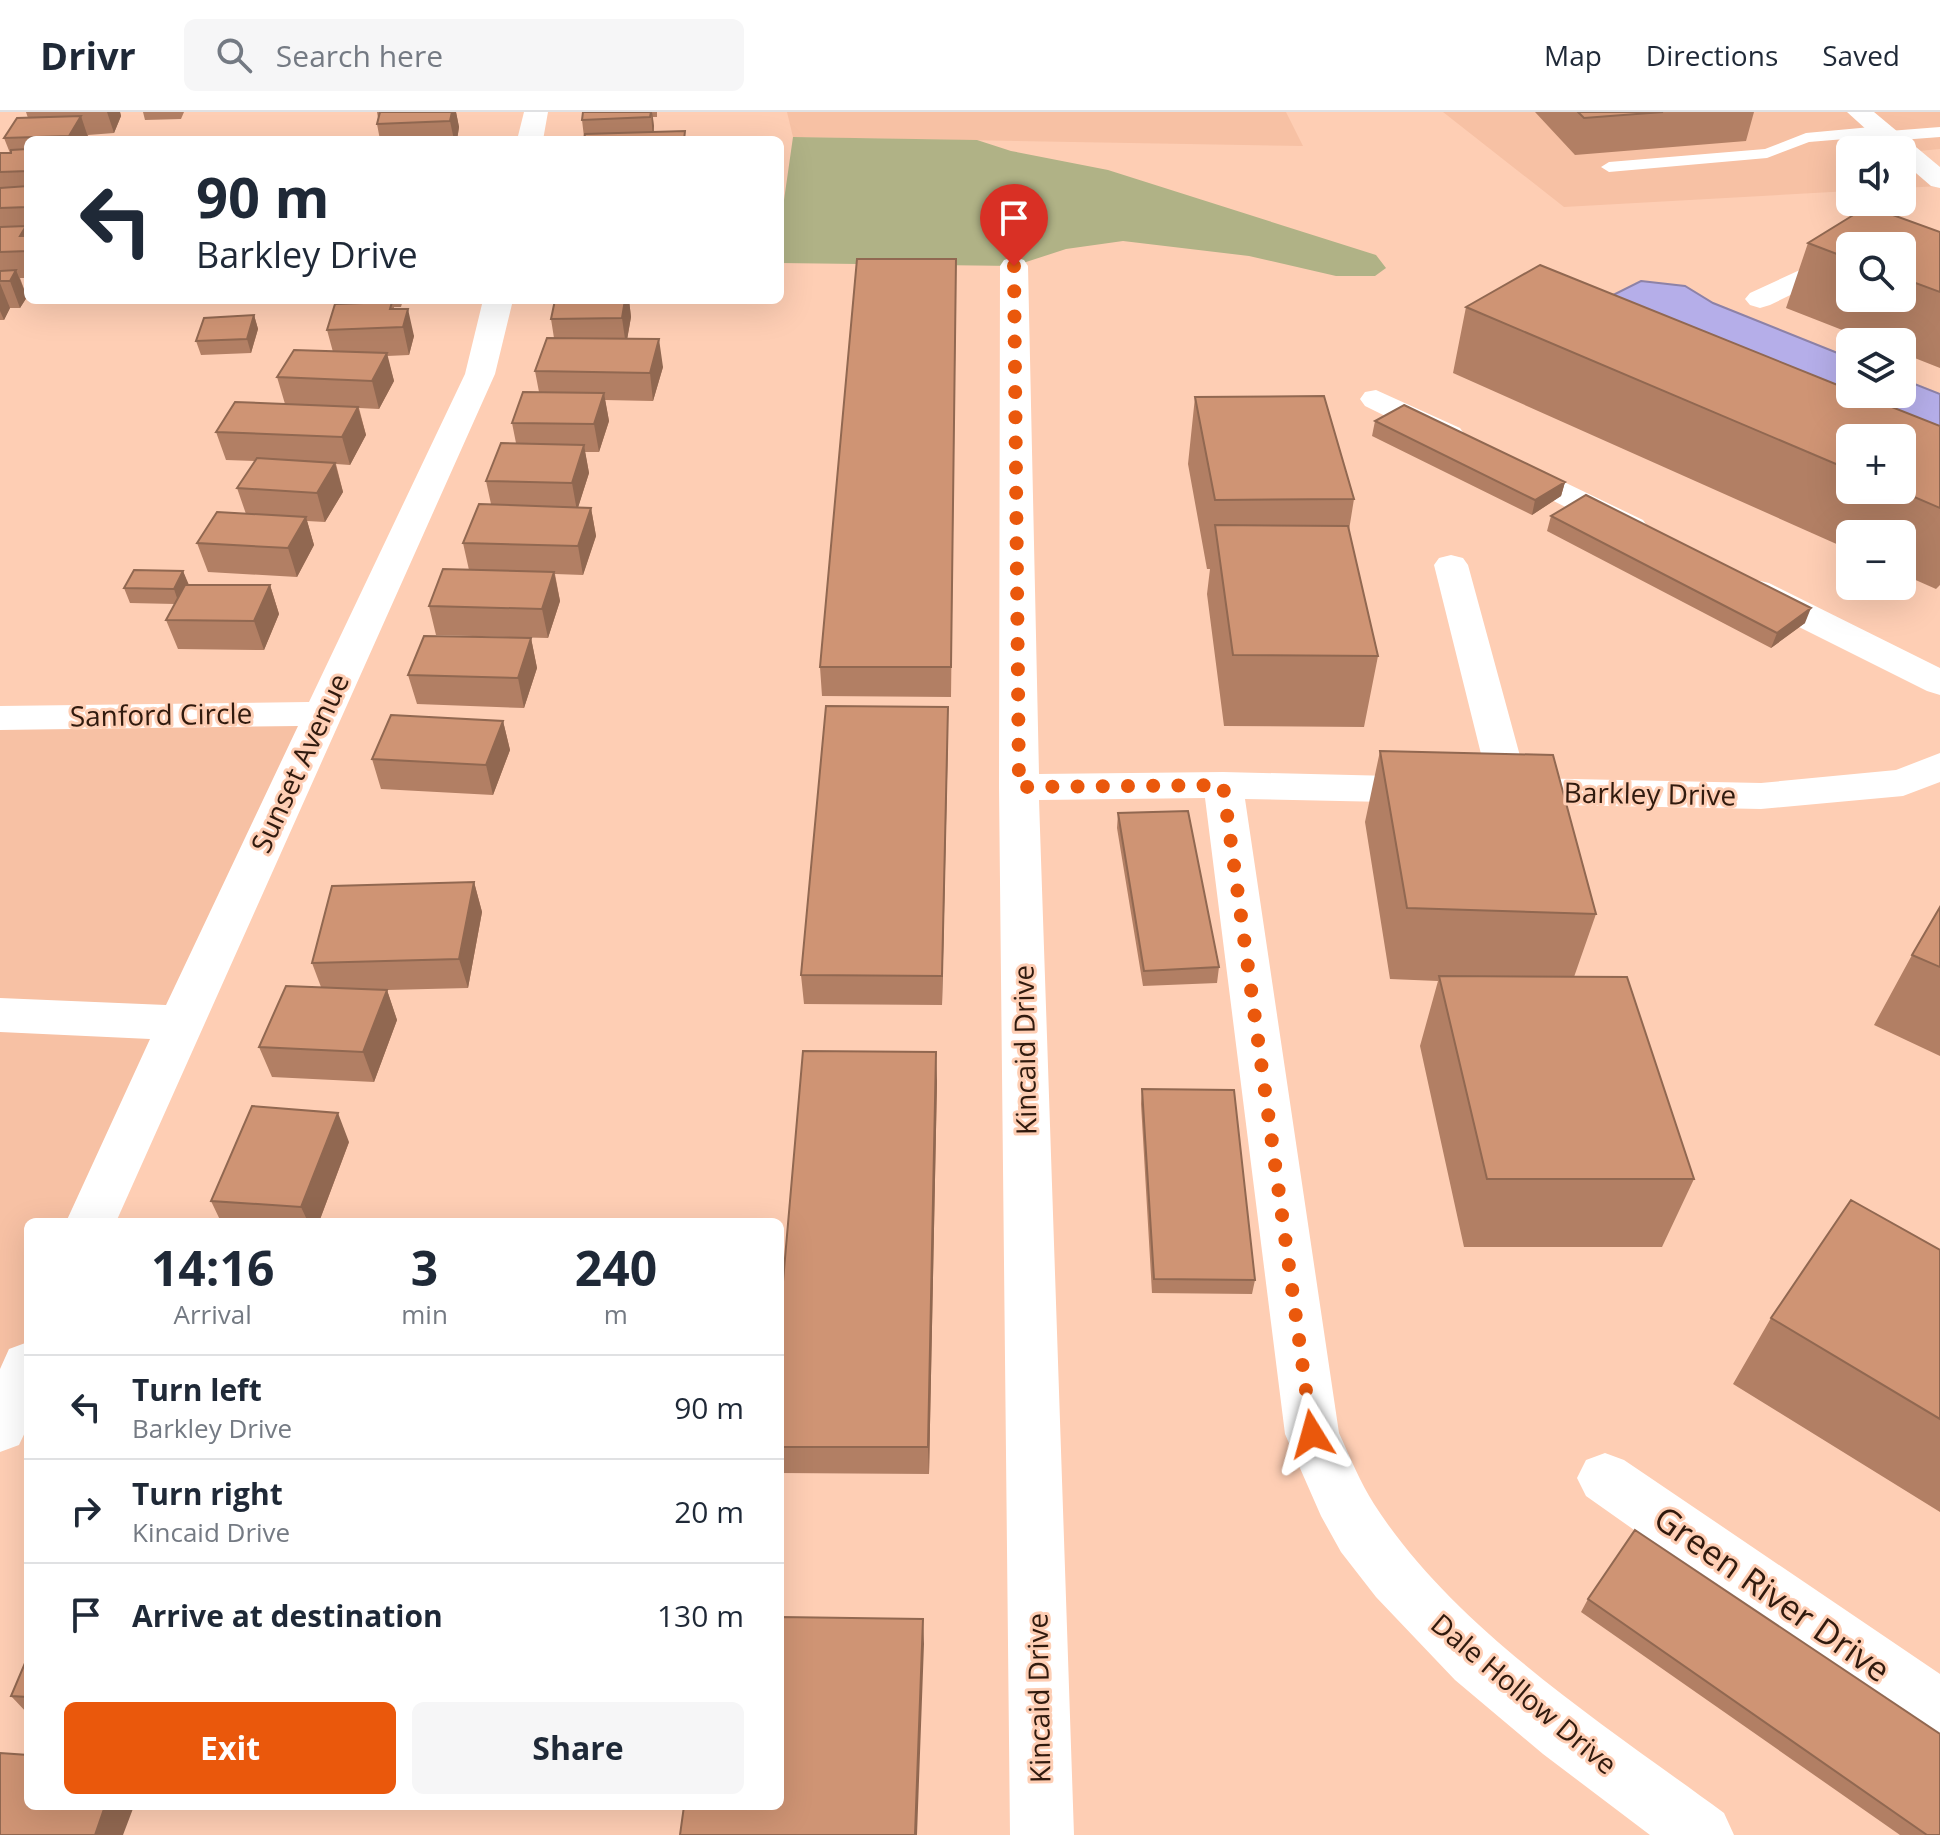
<!DOCTYPE html>
<html lang="en">
<head>
<meta charset="utf-8">
<style>
  :root { --surface:#fff; --page:#f6f6f7; --text:#1f2937; --muted:#747a83; --line:#e0e1e3; --accent:#ea580c }
  body { margin:0; font-family:"Open Sans",sans-serif; background:var(--page); color:var(--text); height:100vh; display:flex; flex-direction:column; font-size:30px; white-space:nowrap }
  * { box-sizing:border-box; margin:0 }
  p { font-size:26px; color:var(--muted) }
  .icon { flex:none; width:44px; height:44px; fill:none; stroke:currentColor; stroke-width:2; stroke-linecap:round; stroke-linejoin:round }
  .map { position:relative; flex:1; overflow:hidden }
  .drawer { position:absolute; left:24px; top:1106px; width:760px; height:592px; display:flex; flex-direction:column; background:var(--surface); border-radius:12px; box-shadow:0 8px 32px #0002 }
  .drawer>* { flex:none }
  .hud { position:absolute; left:24px; top:24px; width:760px; height:168px; border-radius:12px; box-shadow:0 8px 32px #0002; background:#fff; color:var(--text); overflow:hidden }
  .buttons { position:absolute; left:1836px; top:24px; display:grid; gap:16px }
  .buttons a { display:grid; place-items:center; width:80px; height:80px; border-radius:12px; background:var(--surface); box-shadow:0 8px 32px #0002; font-size:40px }
  .pin { position:absolute; display:grid; place-items:center; width:68px; height:68px; color:#fff; margin:-82px -34px; border-radius:50% 50% 50% 0; rotate:-45deg; box-shadow:0 0 8px #0007 }
  .pin .icon { rotate:45deg }
  .me { position:absolute; width:88px; margin:-44px; rotate:352deg; stroke-linejoin:round; filter:drop-shadow(0 0 6px #0008) }
  .turn { display:flex; align-items:center; gap:28px; height:168px; padding:0 40px; font-size:36px }
  .turn .icon { width:104px; height:104px; stroke-width:2.5 }
  .turn b { display:block; font-size:56px; line-height:68px }
  .eta { display:flex; justify-content:space-evenly; align-items:center; height:136px; text-align:center }
  .eta b { font-size:48px; font-weight:700; line-height:56px }
  .action { display:flex; gap:16px; margin-top:auto; padding:16px 40px }
  .action a { flex:1; height:92px; border-radius:12px; background:var(--accent); color:#fff; font-size:32px; font-weight:700; line-height:92px; text-align:center }
  .action a+a { background:var(--page); color:var(--text) }
  ul { padding:0; list-style:none }
  li { display:flex; align-items:center; gap:24px; height:104px; padding:0 40px; border-top:2px solid var(--line) }
  li div { flex:1 }
  li b { display:block; font-size:30px }
  li em { font-style:normal }
  header { display:flex; align-items:center; gap:48px; box-sizing:border-box; height:112px; padding:0 40px; background:var(--surface); border-bottom:2px solid var(--line) }
  header strong { font-size:38px }
  nav { display:flex; gap:44px; margin-inline-start:auto; font-size:28px }
  .search { width:560px; height:72px; background:var(--page); display:flex; align-items:center; gap:20px; box-sizing:border-box; padding:0 28px; border-radius:12px; color:var(--muted); font-size:30px }
  .map>svg:first-child { display:block }
</style>
</head>
<body>
<header>
<strong>Drivr</strong>
<div class="search"><svg class="icon" aria-label="search" viewBox="0 0 24 24"><circle cx="10" cy="10" r="6"/><path d="M15 15l6 6"/></svg>Search here</div>
<nav><a>Map</a><a>Directions</a><a>Saved</a></nav>
</header>
<div class="map">
<svg width="1940" height="1723" viewBox="0 0 1940 1723">
  <rect width="100%" height="100%" fill="#feceb4"/>
  <path fill="#f7c1a4" d="M787,0H1286L1303,34L793,25Z
    M1443,0H1940V37L1908,40L1940,74L1902,76V38H1850V79L1564,95Z
    M322,602L91,1110H28V1253L0,1316V606Z"/>
  <path fill="#b0b286" d="M793,25L977,28L1011,39L1108,58L1376,143L1386,156L1375,164H1336L1249,144L1123,129L1066,137L1014,154L780,151V116Z"/>
  <path fill="#b5aee9" stroke="#8d82a7" stroke-width="2" d="M1641,169L1685,174L1713,191L1850,246V282H1902V267L1940,282V383L1902,326H1850L1587,196Z"/>
  <g fill="none" stroke-linecap="round" stroke-linejoin="round">
    <path fill="#fff" fill-rule="evenodd" d="M1882,14L1889,19L1940,15V25L1888,29L1881,24L1809,30L1767,46L1609,60L1601,55L1609,50L1765,37L1806,21Z"/>
    <path fill="#fff" fill-rule="evenodd" d="M524,0H548L543,28H517Z
      M1847,0H1874L1940,55V76L1931,74L1902,49V38H1889Z
      M1850,135V154L1770,193L1760,196L1750,193L1745,187L1750,181Z
      M1014,145L1024,148L1028,154L1039,662L1223,660L1433,665L1447,669L1453,678L1447,687L1433,691L1245,687L1339,1321C1350,1345 1360,1370 1374,1392C1454,1517 1606,1614 1724,1701L1734,1723H1650L1543,1642L1455,1568L1376,1485L1341,1440L1321,1404L1285,1322L1205,686L1039,688L1074,1723H1010L999,675L1000,154L1004,148Z
      M483,188H513L495,262L116,1110H66L150,927L0,920V886L166,893L298,614L0,618V594L309,590L465,262Z
      M1376,278L1460,316L1465,323L1460,330L1449,333L1438,330L1365,294L1360,287L1365,280Z
      M1510,344L1643,408L1648,415L1643,422L1631,425L1619,422L1498,361L1494,354L1498,347Z
      M1451,443L1463,446L1468,453L1526,666L1761,671L1896,658L1940,641V670L1903,684L1761,697L1506,692L1492,688L1486,679L1489,674L1434,453L1439,446Z
      M1756,468L1769,471L1940,556V583L1927,579L1743,487L1738,479L1743,471Z
      M28,1230V1314L19,1333L0,1340V1257L9,1237Z
      M1605,1341L1624,1348L1940,1562V1628L1919,1619L1586,1384L1577,1366L1586,1348Z"/>
  </g>
  <path fill="#b27f64" fill-rule="evenodd" d="M26,0H120L121,4L114,21L88,23L89,28H28V166H20L27,185L20,196H10L4,208H0V41H10L4,26L28,6Z
    M143,0H184L181,7L145,8Z
    M377,0H456L459,15L457,28H380L377,12L378,6Z
    M583,0H657V5H653L654,20L584,25L582,8Z
    M1535,0H1754L1746,29L1575,43Z
    M1940,120V256L1902,241V230H1873L1786,196L1808,131ZM1850,134H1902V186H1850Z
    M956,174L951,585L822,584L820,555Z
    M348,188H403L401,195H394V197L414,224L409,243L387,244L394,269L379,297L359,296L366,323L350,353L336,352L343,380L325,410L307,409L314,433L297,465L208,460L197,431L246,402L237,376L255,349L226,348L216,320L285,292L277,265L333,240L327,218L349,191Z
    M555,188H629L631,205L627,227L663,255L653,289L605,288L609,309L599,340H585L589,361L578,395L591,396L596,424L583,463L555,462L560,489L548,526L436,523L429,494L469,458L463,431L491,392L486,369L516,331L512,311L539,280L535,259L554,226L551,207Z
    M1466,195L1940,314V473L1936,477L1902,462V422H1850V438L1453,261ZM1850,326L1902,378H1850Z
    M254,203L258,217L251,241L201,243L196,229Z
    M1195,285L1354,387L1349,418L1378,544L1364,615L1224,614L1207,482L1210,457H1207L1188,352Z
    M1375,309L1565,370L1561,384L1532,403L1372,324Z
    M1551,404L1805,511L1771,536L1547,419Z
    M183,459L188,473H270L279,502L264,538L178,537L166,508L175,492L130,491L124,476Z
    M531,526L537,556L524,596L417,592L408,563Z
    M948,595L942,893L804,892L801,863Z
    M503,609L510,638L493,683L381,677L372,647Z
    M1380,639L1596,802L1574,865L1694,1067L1662,1135H1464L1420,934L1438,869L1390,867L1365,710Z
    M1118,701L1219,855L1217,871L1143,874L1117,716Z
    M474,770L482,800L468,876L387,878L397,908L374,970L272,965L259,935L321,875L312,851Z
    M1940,795V944L1874,913L1912,843Z
    M937,969L929,1362L780,1361V1204Z
    M1142,977L1255,1168L1252,1182L1152,1181L1141,992Z
    M349,1030L319,1110H221L211,1089Z
    M1940,1138V1400L1733,1272L1771,1206Z
    M1588,1487L1940,1723H1900L1581,1500Z
    M28,1544V1602L11,1584Z"/>
  <path fill="#916851" d="M107,0H120L121,4L114,21Z
    M452,0H456L459,15L457,28H454L450,9Z
    M651,0H652L654,14L653,28Z
    M81,4L89,28H71L69,24Z
    M26,114L28,120V139L20,124Z
    M16,158L27,185L20,196L10,169Z
    M0,171L10,196L4,208L0,199Z
    M625,188H629L631,205L626,234L622,206Z
    M408,197L414,224L409,243L403,215Z
    M254,203L258,217L251,241L247,227Z
    M659,227L663,255L653,289L650,261Z
    M387,241L394,269L379,297L372,269Z
    M604,281L609,309L599,340L594,312Z
    M358,295L366,323L350,353L342,325Z
    M584,333L589,361L577,399L572,371Z
    M335,351L343,380L325,410L317,381Z
    M1565,370L1561,384L1532,403L1535,388Z
    M591,396L596,424L583,463L578,434Z
    M306,405L314,433L297,465L288,436Z
    M183,459L189,473L179,492L174,477Z
    M554,460L560,489L548,526L542,497Z
    M270,473L279,502L264,538L254,509Z
    M1811,496L1805,511L1771,536L1777,521Z
    M531,526L537,556L524,596L518,566Z
    M948,595V624L942,893V864Z
    M503,609L510,638L493,683L486,653Z
    M474,770L482,800L468,876L459,847Z
    M387,878L397,908L374,970L363,940Z
    M936,940L937,969L929,1362L928,1335Z
    M338,1001L349,1030L319,1110H308L301,1095Z
    M923,1507L924,1532L917,1723H915Z
    M105,1694H134L123,1723H95Z"/>
  <path fill="#cf9474" stroke="#916851" stroke-width="2" d="M380,0H452L450,9L377,12Z
    M583,0H651L650,5L582,8Z
    M1578,0H1663L1584,6Z
    M81,4L69,24L4,26L17,6Z
    M685,19L684,28H584L585,22Z
    M444,27V28H409Z
    M28,37V59L0,60V41H11V38Z
    M28,74V95L0,96V76Z
    M1868,94L1940,120V180L1902,166V134H1850V147L1808,131Z
    M26,114L20,124H28V139L0,140V115Z
    M857,147H956L951,555H820Z
    M1540,153L1850,278V282H1859L1940,314V396L1898,378H1902V326H1850V358L1466,195Z
    M16,158L10,169H0V159Z
    M555,188H625L622,206L551,207Z
    M392,190L390,197H408L403,215L327,218L335,192Z
    M254,203L247,227L196,229L204,206Z
    M547,226L659,227L650,261L535,259Z
    M294,238L387,241L372,269L277,265Z
    M523,280L604,281L594,312L512,311Z
    M1324,284L1354,387L1215,388L1195,285Z
    M235,290L358,295L342,325L216,320Z
    M1404,293L1565,370L1535,388L1375,309Z
    M501,331L584,333L572,371L486,369Z
    M257,346L335,351L317,381L237,376Z
    M1586,383L1811,496L1777,521L1551,404Z
    M479,392L591,396L578,434L463,431Z
    M217,400L306,405L288,436L197,431Z
    M1215,413L1348,414L1378,544L1233,543Z
    M443,457L554,460L542,497L429,494Z
    M134,458L183,459L174,477L124,476Z
    M185,473H270L254,509L166,508Z
    M424,524L531,526L518,566L408,563Z
    M826,594L948,595L942,864L801,863Z
    M391,603L503,609L486,653L372,647Z
    M1380,639L1553,643L1596,802L1407,796Z
    M1188,699L1219,855L1144,859L1118,701Z
    M474,770L459,847L312,851L332,774Z
    M1940,795V855L1912,843Z
    M1439,864L1627,865L1694,1067H1487Z
    M286,874L387,878L363,940L259,935Z
    M803,939L936,940L928,1335H780V1204Z
    M1142,977L1234,978L1255,1168L1154,1167Z
    M252,994L338,1001L301,1095L211,1089Z
    M1851,1088L1940,1138V1307L1771,1206Z
    M1635,1418L1940,1622V1723H1927L1588,1487Z
    M780,1505L923,1507L915,1723H680L684,1694H780Z
    M28,1544V1585L11,1584Z
    M0,1641L28,1643V1694H105L95,1723H0Z"/>
  <g fill="none" stroke-linecap="round" stroke-linejoin="round">
    <path stroke="#ea580c" stroke-width="14" stroke-dasharray="0 25.2" d="M1014,154L1019,675L1223,673L1312,1322"/>
  </g>
  <g text-anchor="middle" stroke-width="6" stroke-linejoin="round" paint-order="stroke">
    <g font-size="28" fill="#301a0e" stroke="#feceb4">
      <text transform="translate(161 603) rotate(-1)" y="10">Sanford Circle</text>
      <text transform="translate(300 651) rotate(-65)" y="10">Sunset Avenue</text>
      <text transform="translate(1650 682) rotate(1)" y="10">Barkley Drive</text>
      <text transform="translate(1025 938) rotate(-91)" y="10">Kincaid Drive</text>
      <text transform="translate(1524 1582) rotate(40)" y="10">Dale Hollow Drive</text>
      <text transform="translate(1039 1586) rotate(-91)" y="10">Kincaid Drive</text>
    </g>
    <g font-size="34" fill="#301a0e" stroke="#feceb4">
      <text transform="translate(1772 1482) rotate(35)" y="12">Green River Drive</text>
    </g>
  </g>
</svg>
<div class="buttons">
<a><svg class="icon" aria-label="sound" viewBox="0 0 24 24"><path d="M4 9h4l5-4v14l-5-4H4zM17 9q2 3 0 6"/></svg></a>
<a><svg class="icon" aria-label="search" viewBox="0 0 24 24"><circle cx="10" cy="10" r="6"/><path d="M15 15l6 6"/></svg></a>
<a><svg class="icon" aria-label="layers" viewBox="0 0 24 24"><path d="M12 4l9 5-9 5-9-5zM3 14l9 5 9-5"/></svg></a>
<a>+</a>
<a>−</a>
</div>
<div class="pin" style="left:1014px;top:154px;background:#d93025"><svg class="icon" aria-label="arrive" viewBox="0 0 24 24"><path d="M6 21V4h12l-3 4 3 4H6"/></svg></div>
<svg class="me" style="left:1312px;top:1322px" viewBox="-20 -20 40 40"><path d="M0-17L14 15 0 8-14 15z" fill="#ea580c" stroke="#fff" stroke-width="4"/></svg>
<div class="hud">
<div class="turn"><svg class="icon" aria-label="left" viewBox="0 0 24 24"><path d="M17 20v-9H6M10 6l-5 5 5 5"/></svg><div><b>90 m</b>Barkley Drive</div></div>
</div>
<section class="drawer">
<div class="eta">
<div><b>14:16</b><p>Arrival</p></div>
<div><b>3</b><p>min</p></div>
<div><b>240</b><p>m</p></div>
</div>
<ul>
<li><svg class="icon" aria-label="left" viewBox="0 0 24 24"><path d="M17 20v-9H6M10 6l-5 5 5 5"/></svg><div><b>Turn left</b><p>Barkley Drive</p></div><em>90 m</em></li>
<li><svg class="icon" aria-label="right" viewBox="0 0 24 24"><path d="M7 20v-9h11M14 6l5 5-5 5"/></svg><div><b>Turn right</b><p>Kincaid Drive</p></div><em>20 m</em></li>
<li><svg class="icon" aria-label="arrive" viewBox="0 0 24 24"><path d="M6 21V4h12l-3 4 3 4H6"/></svg><div><b>Arrive at destination</b></div><em>130 m</em></li>
</ul>
<div class="action"><a>Exit</a><a>Share</a></div>
</section>
</div>
</body>
</html>
